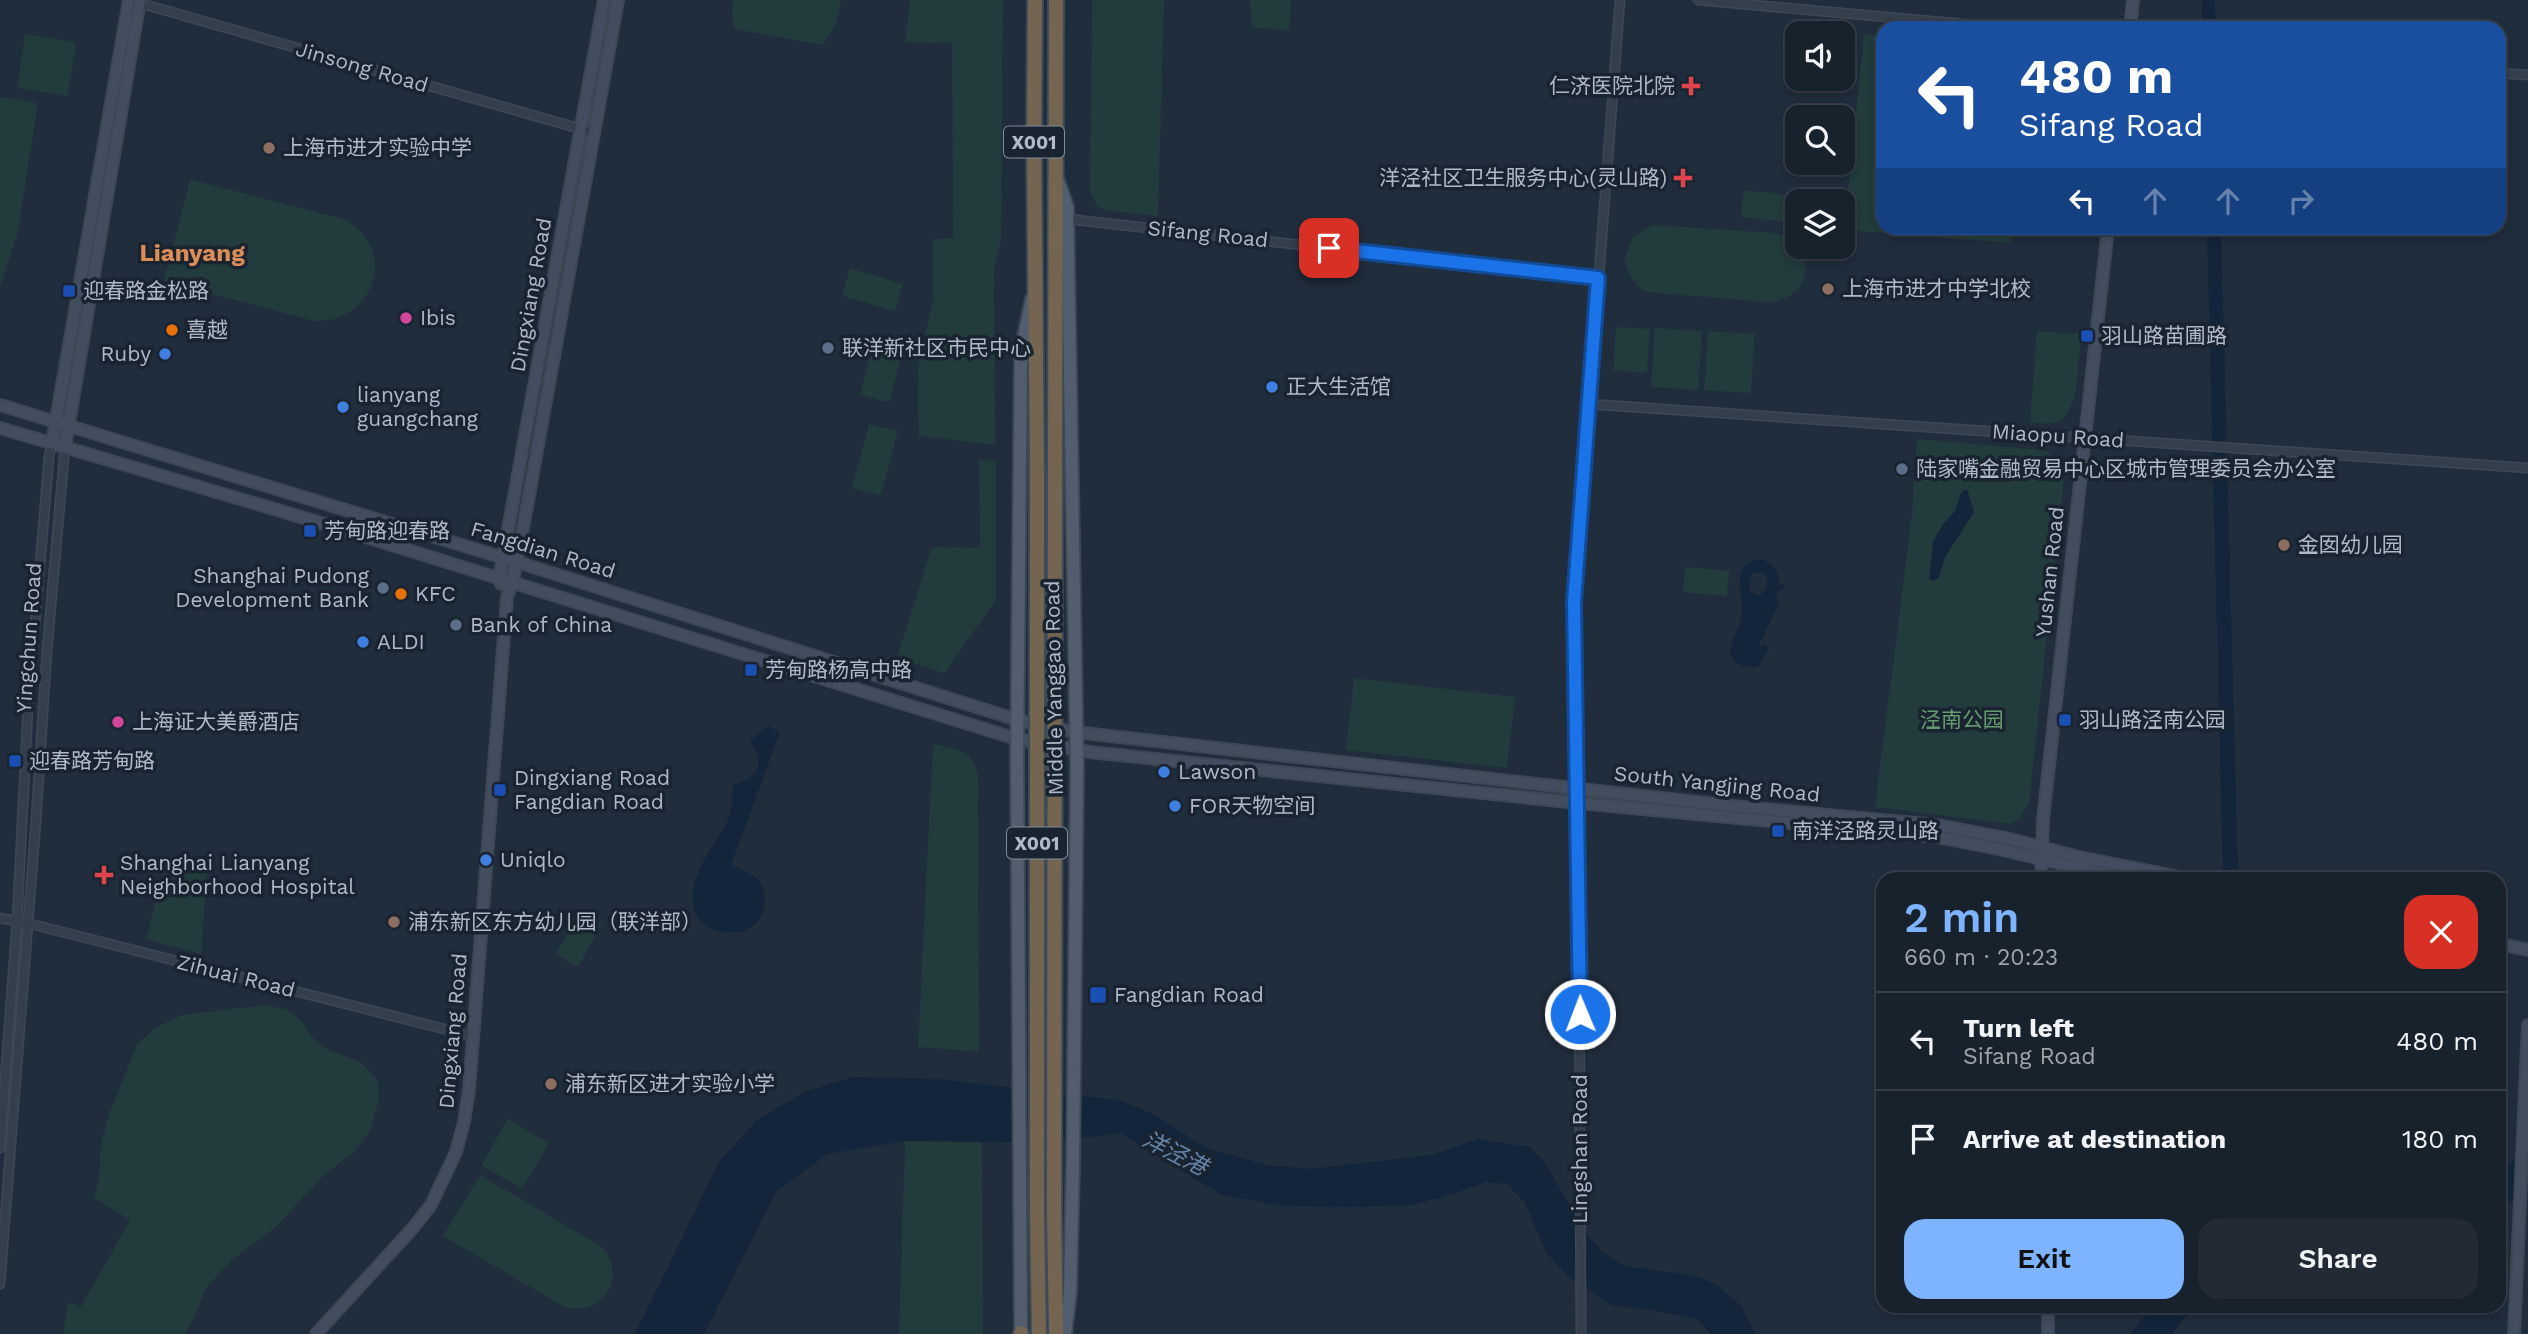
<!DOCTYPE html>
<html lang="en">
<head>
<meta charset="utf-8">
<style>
  :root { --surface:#18222d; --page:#212a35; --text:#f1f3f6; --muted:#9fa4aa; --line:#363f49; --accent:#7eb4ff }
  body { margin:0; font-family:"Work Sans","Noto Sans SC",sans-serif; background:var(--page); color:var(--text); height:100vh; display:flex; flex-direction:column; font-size:26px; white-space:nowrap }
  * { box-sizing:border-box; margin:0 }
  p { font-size:23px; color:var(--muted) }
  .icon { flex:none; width:38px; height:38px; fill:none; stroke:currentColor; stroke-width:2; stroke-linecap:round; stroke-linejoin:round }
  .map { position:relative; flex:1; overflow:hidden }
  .sheet { position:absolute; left:1876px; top:872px; width:630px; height:441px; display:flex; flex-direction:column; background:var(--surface); border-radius:21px; box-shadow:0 4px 10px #0003,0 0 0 2px var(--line) }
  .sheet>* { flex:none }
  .guide { position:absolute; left:1876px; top:21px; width:630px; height:214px; border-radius:21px; box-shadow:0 4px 10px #0003,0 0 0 2px var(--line); background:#1a4fa0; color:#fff; overflow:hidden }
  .tools { position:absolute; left:1785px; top:21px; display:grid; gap:14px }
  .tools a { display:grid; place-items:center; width:70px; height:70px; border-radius:14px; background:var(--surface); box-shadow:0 4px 10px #0003,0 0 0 2px var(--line); font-size:35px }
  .pin { position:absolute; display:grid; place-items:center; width:60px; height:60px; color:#fff; margin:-30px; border-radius:14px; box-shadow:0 4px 10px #0006 }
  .me { position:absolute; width:77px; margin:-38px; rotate:359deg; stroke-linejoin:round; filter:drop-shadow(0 0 5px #0008) }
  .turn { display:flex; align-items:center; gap:24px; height:147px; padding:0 28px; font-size:32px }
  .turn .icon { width:91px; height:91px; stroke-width:2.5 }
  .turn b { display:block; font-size:49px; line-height:60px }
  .lanes { display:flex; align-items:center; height:66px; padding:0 28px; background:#0003; justify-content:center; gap:35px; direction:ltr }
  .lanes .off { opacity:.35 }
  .round { display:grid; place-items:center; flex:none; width:74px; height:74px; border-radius:21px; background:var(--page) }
  .head { display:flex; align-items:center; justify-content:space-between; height:119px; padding:0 28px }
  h1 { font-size:42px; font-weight:600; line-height:52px; color:var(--accent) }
  .action { display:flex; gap:14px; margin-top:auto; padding:14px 28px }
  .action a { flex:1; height:80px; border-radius:21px; background:var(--accent); color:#111; font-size:28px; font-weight:600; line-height:80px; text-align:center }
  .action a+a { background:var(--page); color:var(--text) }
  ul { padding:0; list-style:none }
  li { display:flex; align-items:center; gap:21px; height:98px; padding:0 28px; border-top:2px solid var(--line) }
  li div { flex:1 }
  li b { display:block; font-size:26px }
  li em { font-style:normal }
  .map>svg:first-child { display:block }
</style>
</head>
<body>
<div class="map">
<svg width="2528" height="1334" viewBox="0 0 2528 1334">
  <rect width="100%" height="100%" fill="#202d3c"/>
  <path fill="#223b3d" d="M733,0H841L837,23L822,45L734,29L732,9Z
    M910,0H1003L1001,239L994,271L995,445L919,436L918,366L933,301V239L953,238L952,43L905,42Z
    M1092,0H1164L1158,216L1104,210L1097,206L1090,192Z
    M1250,0H1291L1289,30L1252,28Z
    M25,34L76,42L68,96L17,88Z
    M1864,34L1883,36V228H2012L2011,243L1844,230Z
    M0,97L38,103L18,231L0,288Z
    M190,179L346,220C400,251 373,324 314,321L164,281Z
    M1744,190L1839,201H1797V223L1741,217Z
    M1652,225L1775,233C1818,244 1816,298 1769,302L1647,292L1637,286L1626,268L1625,257L1633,237Z
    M850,268L903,284L895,311L842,296Z
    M1616,327L1650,329L1647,373L1613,370Z
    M1655,328L1702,331L1698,390L1651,387Z
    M1708,331L1755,334L1751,393L1704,390Z
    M2037,331L2081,334C2079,355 2079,408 2062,419C2054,426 2040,423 2030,422Z
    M871,354L900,361L889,403L860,395Z
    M869,424L898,431L881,495L852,488Z
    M1917,439L2043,450C2056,455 2063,464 2064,479L2029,804L2019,819L2011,824L1875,807L1912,513Z
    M979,460L996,461V600L944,673L897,658L932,547L980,548Z
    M1685,567L1729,571L1727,596L1683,592Z
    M1354,678L1515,697L1507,768L1346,750Z
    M933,743C955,750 972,749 978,775L979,1052L918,1047Z
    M168,856L208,860L201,954L146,939Z
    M580,911L602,924L578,967L556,954Z
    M265,1005L286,1009L302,1022L312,1037L325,1048L362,1063L377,1080L379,1099L371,1129L356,1150L322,1177L277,1226L232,1260L207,1287L186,1334H63L68,1302L81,1307L130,1220L94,1198L99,1179L101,1144L109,1114L137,1045L155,1028L182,1015Z
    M508,1119L549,1143L522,1189L481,1165Z
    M905,1141L982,1142L983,1334H899Z
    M480,1175L602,1247C629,1277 601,1320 563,1306L443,1236Z"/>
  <path fill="#13253b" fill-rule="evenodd" d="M2202,0H2215L2216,28H2203Z
    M2207,228H2221L2238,878H2223Z
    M1967,489L1974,512L1945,557L1939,577L1934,581L1929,579L1933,541L1944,523L1955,511L1961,493Z
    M1761,559C1773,563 1778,571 1779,583L1785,586L1775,595L1779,603C1772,617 1767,630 1759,644L1761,648L1764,644L1769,648L1758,667C1745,668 1737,666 1730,654C1730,640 1741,627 1742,613C1744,593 1729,563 1761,559ZM1760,572L1765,573C1769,582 1767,591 1758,596L1751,592L1749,585L1752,574Z
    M768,726L780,732L731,865C739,869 748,871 755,877C768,888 768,913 754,925C741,937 711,934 700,920C679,889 710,851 725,827C732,814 732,799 733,785C759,778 766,763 750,741Z
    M853,1077L937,1079L1119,1100L1155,1115L1206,1148L1266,1165L1311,1169L1432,1155L1478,1139L1530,1147L1543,1160L1587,1234L1602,1252L1624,1266L1697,1276L1718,1286L1742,1307L1755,1334H1711L1697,1319L1651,1310L1611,1305L1567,1275L1546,1252L1525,1203L1507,1184L1486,1182L1453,1194L1413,1205L1351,1207L1283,1206L1222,1195L1120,1133L1066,1140L1026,1142L905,1141L827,1154L776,1192L704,1334H635L719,1162L757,1120L807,1091Z
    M2528,1151V1193L2499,1209V1171Z
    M2152,1306H2194L2172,1334H2131Z"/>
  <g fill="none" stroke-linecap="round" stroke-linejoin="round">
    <g stroke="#3e4855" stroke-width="11">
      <path id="street" d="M1698,0L2008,28
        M136,2L595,133
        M2499,73L2528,75
        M1067,219L1598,278
        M1588,404L2528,468
        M0,918L27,923L472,1036
        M0,1148L17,921L28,708L49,457L52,443
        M0,1284L36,820L47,650L65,447
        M1581,1334L1578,789L1574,602L1620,0"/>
    </g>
    <g stroke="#3e4855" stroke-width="14">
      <path id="secondary" d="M2130,28L2133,0
        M0,405L504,558L1018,720L1075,732L1732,806L1936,825L2010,839L2079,857L2185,878
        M0,428L311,520L1017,739L1089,752L1578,803L1938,837L2003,850L2122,878
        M52,443L129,0
        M65,447L140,0
        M501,584L499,579L604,0
        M2041,878L2043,820L2108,228
        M2499,944L2528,950
        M2048,1306V1334
        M316,1334L412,1229L431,1205L456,1152L464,1122L469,1090L507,597L512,584L519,551L618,0
        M2514,1334L2528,1025"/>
    </g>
    <g stroke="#3e4855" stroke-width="16">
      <path id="primary" d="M1057,178L1067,207L1077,766L1073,1163L1070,1292L1065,1334
        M1021,1334L1017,756L1021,351L1032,299"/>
    </g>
    <g stroke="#3f4a57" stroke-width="18">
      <path id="highway" d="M1035,0L1034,145L1037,472
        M1055,472L1056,0
        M1054,1213L1056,1334
        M1037,1214L1039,1334
        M1021,1333V1334"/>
    </g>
    <use href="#street" stroke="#343f4c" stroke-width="8"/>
    <use href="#secondary" stroke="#424e60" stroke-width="10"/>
    <use href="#primary" stroke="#525e6d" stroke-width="12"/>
    <use href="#highway" stroke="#736551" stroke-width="14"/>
    <g stroke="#3f4a57" stroke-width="18" stroke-linecap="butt">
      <path id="highway-bridge" d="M1037,472V1214
        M1054,1213L1055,472"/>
    </g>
    <use href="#highway-bridge" stroke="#736551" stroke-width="14"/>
  </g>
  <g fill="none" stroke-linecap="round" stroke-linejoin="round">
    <g stroke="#114b97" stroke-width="18">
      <path id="route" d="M1329,248L1598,278L1574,602L1580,1014"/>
    </g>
    <use href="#route" stroke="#1a73e8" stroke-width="12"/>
  </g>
  <g fill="#e0444e" stroke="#1a2431" stroke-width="2.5">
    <path d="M1687.5 75.5h7v7h7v7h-7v7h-7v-7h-7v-7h7z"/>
    <path d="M1679.5 167.5h7v7h7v7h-7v7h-7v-7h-7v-7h7z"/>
    <path d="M100.5 864.5h7v7h7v7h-7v7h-7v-7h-7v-7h7z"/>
  </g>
  <g fill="#8d6e63" stroke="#1a2431" stroke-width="2.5">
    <circle cx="269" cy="148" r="7"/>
    <circle cx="1828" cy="289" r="7"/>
    <circle cx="2284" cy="545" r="7"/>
    <circle cx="394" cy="922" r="7"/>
    <circle cx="551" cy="1084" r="7"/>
  </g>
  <g fill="#1a4fb4" stroke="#1a2431" stroke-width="2.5">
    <rect x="62" y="284" width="14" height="14" rx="3.5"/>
    <rect x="2080" y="329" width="14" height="14" rx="3.5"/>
    <rect x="303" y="524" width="14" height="14" rx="3.5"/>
    <rect x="744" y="663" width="14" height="14" rx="3.5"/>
    <rect x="2058" y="713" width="14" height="14" rx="3.5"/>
    <rect x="8" y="754" width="14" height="14" rx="3.5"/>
    <rect x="493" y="783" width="14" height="14" rx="3.5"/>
    <rect x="1771" y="824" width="14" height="14" rx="3.5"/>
    <rect x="1089" y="986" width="18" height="18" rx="3.5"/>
  </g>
  <g fill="#d1479c" stroke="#1a2431" stroke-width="2.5">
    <circle cx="406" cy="318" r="7"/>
    <circle cx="118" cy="722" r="7"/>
  </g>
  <g fill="#e8710a" stroke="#1a2431" stroke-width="2.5">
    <circle cx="172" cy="330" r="7"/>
    <circle cx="401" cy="594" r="7"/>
  </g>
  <g fill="#5c6f8a" stroke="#1a2431" stroke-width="2.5">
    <circle cx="828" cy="348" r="7"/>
    <circle cx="1902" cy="469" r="7"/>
    <circle cx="383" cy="588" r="7"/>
    <circle cx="456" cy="625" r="7"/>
  </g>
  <g fill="#3f7fe0" stroke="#1a2431" stroke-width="2.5">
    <circle cx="165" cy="354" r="7"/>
    <circle cx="1272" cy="387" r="7"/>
    <circle cx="343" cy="407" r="7"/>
    <circle cx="363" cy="642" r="7"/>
    <circle cx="1164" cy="772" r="7"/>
    <circle cx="1175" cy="806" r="7"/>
    <circle cx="486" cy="860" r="7"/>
  </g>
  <g text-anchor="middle" stroke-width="7" stroke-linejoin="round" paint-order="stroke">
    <g fill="#1a2431" stroke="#828d9b" stroke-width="2">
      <rect x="1004" y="126.5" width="60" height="31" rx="5"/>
      <rect x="1007" y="827.5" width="60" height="31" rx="5"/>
    </g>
    <g font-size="19" font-weight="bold" fill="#afbac8">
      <text x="1034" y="149">X001</text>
      <text x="1037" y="850">X001</text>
    </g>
    <g font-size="21" fill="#afbac8" stroke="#1a2431">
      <text transform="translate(362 67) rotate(16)" y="7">Jinsong Road</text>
      <text transform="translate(1208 234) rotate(6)" y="7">Sifang Road</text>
      <text transform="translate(531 295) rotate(-80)" y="7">Dingxiang Road</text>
      <text transform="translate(2058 436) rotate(4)" y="7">Miaopu Road</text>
      <text transform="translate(543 550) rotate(17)" y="7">Fangdian Road</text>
      <text transform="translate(2050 572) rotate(-84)" y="7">Yushan Road</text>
      <text transform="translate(29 638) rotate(-86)" y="7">Yingchun Road</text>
      <text transform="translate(1054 688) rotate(-91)" y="7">Middle Yanggao Road</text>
      <text transform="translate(1717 784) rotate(6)" y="7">South Yangjing Road</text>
      <text transform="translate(236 976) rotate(14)" y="7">Zihuai Road</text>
      <text transform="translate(453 1031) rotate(-85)" y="7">Dingxiang Road</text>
      <text transform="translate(1580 1149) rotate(-90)" y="7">Lingshan Road</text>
    </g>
    <g font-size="21" fill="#afbac8" stroke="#1a2431" text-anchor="start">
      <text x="1675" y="93" text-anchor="end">仁济医院北院</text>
      <text x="283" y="155">上海市进才实验中学</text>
      <text x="1667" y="185" text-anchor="end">洋泾社区卫生服务中心(灵山路)</text>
      <text x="1842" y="296">上海市进才中学北校</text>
      <text x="83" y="298">迎春路金松路</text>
      <text x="420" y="325">Ibis</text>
      <text x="186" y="337">喜越</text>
      <text x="2101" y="343">羽山路苗圃路</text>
      <text x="842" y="355">联洋新社区市民中心</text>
      <text x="151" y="361" text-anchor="end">Ruby</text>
      <text x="1286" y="394">正大生活馆</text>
      <text x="357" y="402">lianyang<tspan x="357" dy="24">guangchang</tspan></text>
      <text x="1916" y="476">陆家嘴金融贸易中心区城市管理委员会办公室</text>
      <text x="324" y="538">芳甸路迎春路</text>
      <text x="2298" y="552">金囡幼儿园</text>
      <text x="369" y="583" text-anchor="end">Shanghai Pudong<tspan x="369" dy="24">Development Bank</tspan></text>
      <text x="415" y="601">KFC</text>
      <text x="470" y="632">Bank of China</text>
      <text x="377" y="649">ALDI</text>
      <text x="765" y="677">芳甸路杨高中路</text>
      <text x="2079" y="727">羽山路泾南公园</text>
      <text x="132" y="729">上海证大美爵酒店</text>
      <text x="29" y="768">迎春路芳甸路</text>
      <text x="1178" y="779">Lawson</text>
      <text x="514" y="785">Dingxiang Road<tspan x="514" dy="24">Fangdian Road</tspan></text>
      <text x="1189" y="813">FOR天物空间</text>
      <text x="1792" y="838">南洋泾路灵山路</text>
      <text x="500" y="867">Uniqlo</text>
      <text x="120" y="870">Shanghai Lianyang<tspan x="120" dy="24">Neighborhood Hospital</tspan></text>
      <text x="408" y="929">浦东新区东方幼儿园（联洋部）</text>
      <text x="1114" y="1002">Fangdian Road</text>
      <text x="565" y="1091">浦东新区进才实验小学</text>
    </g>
    <g font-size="21" fill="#659b6f" stroke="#1a2431">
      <text x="1962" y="727">泾南公园</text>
    </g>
    <g font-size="23" font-style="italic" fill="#6685aa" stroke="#1a2431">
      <text transform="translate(1175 1153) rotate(27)" y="8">洋泾港</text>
    </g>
    <g font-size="24" font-weight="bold" fill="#dc8d57" stroke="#1a2431">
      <text x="192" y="261">Lianyang</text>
    </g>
  </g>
</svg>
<div class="tools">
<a><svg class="icon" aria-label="sound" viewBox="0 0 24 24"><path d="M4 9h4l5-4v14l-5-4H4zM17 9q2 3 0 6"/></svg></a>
<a><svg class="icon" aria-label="search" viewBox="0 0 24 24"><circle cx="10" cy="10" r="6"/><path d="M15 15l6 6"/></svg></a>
<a><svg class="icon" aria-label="layers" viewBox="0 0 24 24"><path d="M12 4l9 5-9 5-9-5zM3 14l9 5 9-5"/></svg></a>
</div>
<div class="pin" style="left:1329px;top:248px;background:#d93025"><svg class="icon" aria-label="arrive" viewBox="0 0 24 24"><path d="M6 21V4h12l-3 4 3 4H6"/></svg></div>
<svg class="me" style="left:1580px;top:1014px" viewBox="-20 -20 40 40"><circle r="17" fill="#1a73e8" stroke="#fff" stroke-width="3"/><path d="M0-11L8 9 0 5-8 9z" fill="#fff"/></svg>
<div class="guide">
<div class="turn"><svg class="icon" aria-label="left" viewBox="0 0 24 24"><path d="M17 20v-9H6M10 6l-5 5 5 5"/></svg><div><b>480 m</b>Sifang Road</div></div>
<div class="lanes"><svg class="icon" aria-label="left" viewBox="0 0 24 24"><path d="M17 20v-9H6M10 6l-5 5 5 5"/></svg><svg class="icon off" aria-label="ahead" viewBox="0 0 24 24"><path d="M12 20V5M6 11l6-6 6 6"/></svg><svg class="icon off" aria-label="ahead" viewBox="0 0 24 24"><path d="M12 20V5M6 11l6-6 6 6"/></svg><svg class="icon off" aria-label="right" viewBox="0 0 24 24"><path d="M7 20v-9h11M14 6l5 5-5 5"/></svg></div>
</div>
<section class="sheet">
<div class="head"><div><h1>2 min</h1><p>660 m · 20:23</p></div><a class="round" style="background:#d93025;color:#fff"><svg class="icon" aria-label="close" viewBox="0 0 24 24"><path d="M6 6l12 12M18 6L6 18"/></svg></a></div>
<ul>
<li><svg class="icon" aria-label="left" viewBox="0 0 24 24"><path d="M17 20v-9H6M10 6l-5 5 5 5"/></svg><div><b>Turn left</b><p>Sifang Road</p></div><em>480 m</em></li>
<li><svg class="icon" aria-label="arrive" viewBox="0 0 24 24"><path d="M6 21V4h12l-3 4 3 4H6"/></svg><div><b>Arrive at destination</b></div><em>180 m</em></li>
</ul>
<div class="action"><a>Exit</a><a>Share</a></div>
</section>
</div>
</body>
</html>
